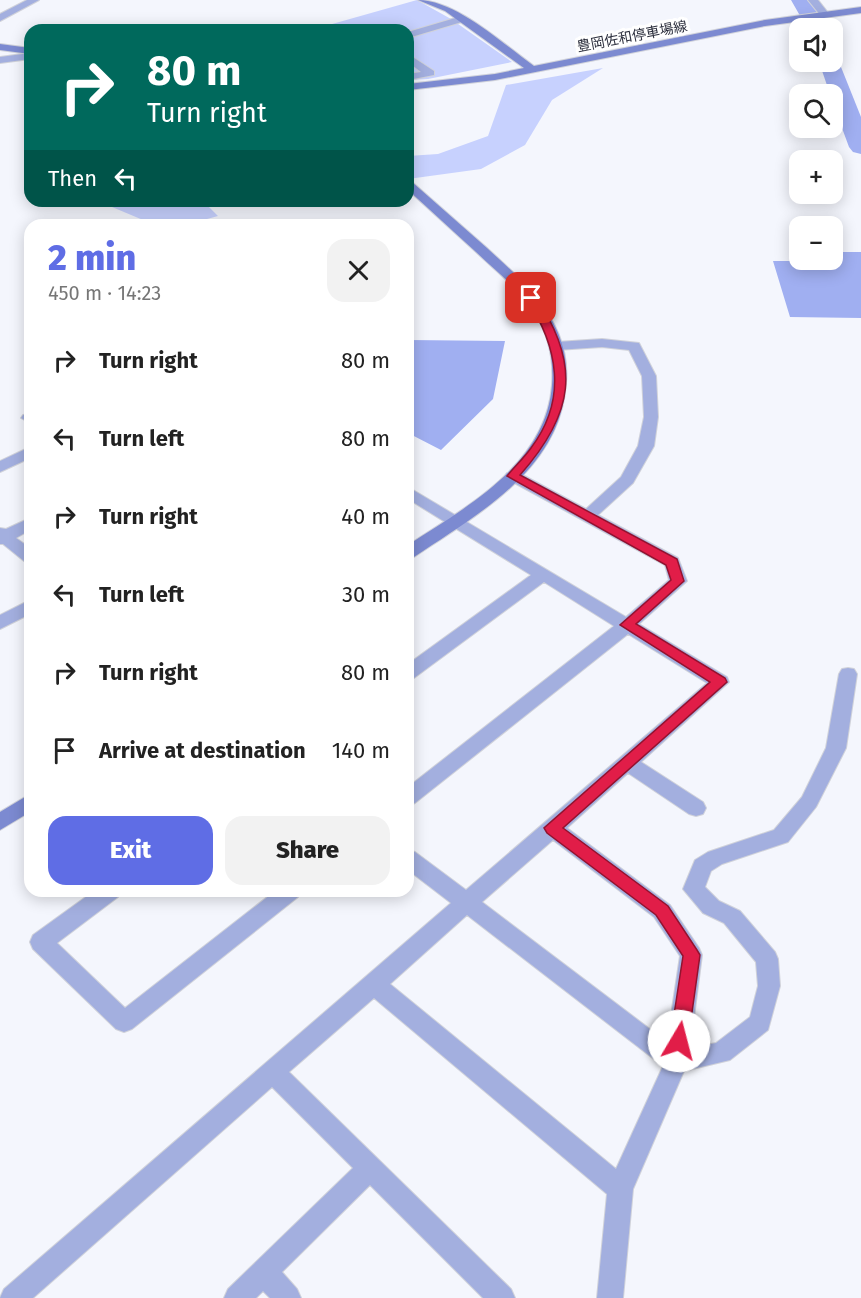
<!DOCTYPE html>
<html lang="en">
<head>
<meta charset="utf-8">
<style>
  :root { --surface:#fff; --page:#f2f2f2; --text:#222; --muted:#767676; --accent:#5f6de5 }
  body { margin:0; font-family:"Fira Sans","Noto Sans JP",sans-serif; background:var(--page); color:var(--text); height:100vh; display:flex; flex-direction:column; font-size:22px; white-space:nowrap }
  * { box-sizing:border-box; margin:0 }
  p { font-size:20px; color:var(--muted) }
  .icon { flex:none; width:33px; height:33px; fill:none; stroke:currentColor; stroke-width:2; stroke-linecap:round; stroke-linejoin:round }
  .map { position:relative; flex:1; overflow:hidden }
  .panel { position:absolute; left:24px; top:219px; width:390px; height:678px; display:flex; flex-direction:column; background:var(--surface); border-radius:18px; box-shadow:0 3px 15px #0003 }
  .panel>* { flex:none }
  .guide { position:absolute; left:24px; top:24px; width:390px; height:183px; border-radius:18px; box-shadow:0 3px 15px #0003; background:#00695c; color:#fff; overflow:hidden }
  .tools { position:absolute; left:789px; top:18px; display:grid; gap:12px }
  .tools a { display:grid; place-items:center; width:54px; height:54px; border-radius:12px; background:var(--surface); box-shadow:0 3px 15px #0003; font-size:30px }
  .pin { position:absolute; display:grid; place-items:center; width:51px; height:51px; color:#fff; margin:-26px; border-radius:12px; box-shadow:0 3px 9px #0006 }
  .me { position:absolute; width:66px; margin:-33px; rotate:8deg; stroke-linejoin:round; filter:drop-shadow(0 0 4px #0008) }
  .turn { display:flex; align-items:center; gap:21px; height:126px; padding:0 24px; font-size:27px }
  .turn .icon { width:78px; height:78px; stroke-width:2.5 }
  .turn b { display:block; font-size:42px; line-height:51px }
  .then { display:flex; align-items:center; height:57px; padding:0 24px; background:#0003; gap:12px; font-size:22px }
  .round { display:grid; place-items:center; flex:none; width:63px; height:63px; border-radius:18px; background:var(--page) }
  .head { display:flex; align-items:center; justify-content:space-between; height:102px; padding:0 24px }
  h1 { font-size:36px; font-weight:800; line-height:45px; color:var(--accent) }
  .primary-button { display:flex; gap:12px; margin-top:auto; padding:12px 24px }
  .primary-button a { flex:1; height:69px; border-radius:18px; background:var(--accent); color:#fff; font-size:24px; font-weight:800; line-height:69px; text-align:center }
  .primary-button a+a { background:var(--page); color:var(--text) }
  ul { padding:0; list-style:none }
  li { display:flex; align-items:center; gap:18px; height:78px; padding:0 24px }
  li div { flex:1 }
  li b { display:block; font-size:22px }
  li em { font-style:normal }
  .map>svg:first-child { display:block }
</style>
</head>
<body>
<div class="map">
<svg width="861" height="1298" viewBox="0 0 861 1298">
  <rect width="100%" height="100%" fill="#f4f6fd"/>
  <path fill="#c7d1fe" d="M417,0L451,19L512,62L428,79L408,80V30H311Z
    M603,68L552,100L525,145L481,169L408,179V156L438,154L488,136L506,85Z
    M113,201H203L218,216L185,225H155L112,207Z"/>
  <path fill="#a0aff1" d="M795,251H799L800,260H832L833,252H861V318L790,317L773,261H798Z
    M408,340L505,341L493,399L441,450L408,433Z"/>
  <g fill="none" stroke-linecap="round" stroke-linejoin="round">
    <path fill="#a0aff1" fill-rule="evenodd" d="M791,0H811L827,28H807Z
      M832,57L839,62L861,117V154L853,152L849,147L832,101V94H830L819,62H832Z"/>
    <g stroke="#d0d2da" stroke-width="2">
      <path id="street" d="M27,0H39L0,21V14Z
        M808,0H818L829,14L827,16H821Z
        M462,16L467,19L465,21L408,38V32Z
        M30,53V59L0,63V57Z
        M408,54L434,71V75L408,80V74L421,72L408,62Z
        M602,339L639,343L656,376L658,417L654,446L633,483L598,515L678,558L687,581L639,624L727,677L729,682L641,762L703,802L706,808L703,814L696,816L689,814L628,773L567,828L670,905L699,948L702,955L690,1048L716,1043L750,1017L758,986L756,962L724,923L703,913L683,889L695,860L708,852L774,830L802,797L826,748L839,674L842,669L848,668L854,669L857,674L846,748L816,807L788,842L722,864L711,871L705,887L719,901L740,911L775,952L778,959L780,986L768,1030L730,1060L684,1071L633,1189L623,1298H597L607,1194L374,998L289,1072L511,1289L515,1298H483L370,1185L282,1272L297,1289L301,1298H270L263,1291L256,1298H224L228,1289L353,1168L272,1087L33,1298H0L4,1289L451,903L408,870V850L415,852L466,890L707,683L628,634L415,803L408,806V787L614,626L544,582L414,678L408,679V664L531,575L408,499V487L626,617L669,580L665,565L507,479L505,476L507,473H519L586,509L621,477L638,446L644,417L642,376L629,350L602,347L557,350L550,346L557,342ZM553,840L654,917L680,956L667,1042L482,902ZM467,915L663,1066L616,1169L390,984Z
        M30,414V423L21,418L23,415Z
        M30,447V458L0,472V461Z
        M30,518V530L16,538L30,548V562L24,561L3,544H0V528L6,529Z
        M30,600V614L0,629V615Z
        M94,891H121L118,897L57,943L125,1008L275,891H301L298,897L132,1029L124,1032L116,1029L33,949L30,942L33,935Z"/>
    </g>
    <g stroke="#d0d2da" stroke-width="2">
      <path id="secondary" d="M418,0C456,0 503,44 534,66L765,20L861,7V13L765,26L495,80L408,90V84L495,74L524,68L445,11Z
        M0,44L30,48V54L0,50Z
        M408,180L412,182C437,204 462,226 487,248C503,263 521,278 535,296C556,321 569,350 566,383C561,469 478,514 414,557L408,558V545C468,506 546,464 552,385C554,358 548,333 533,311C518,288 496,271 476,252C453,231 431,211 408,190Z
        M30,794V812L0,830V812Z"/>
    </g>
    <use href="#street" fill="#a3afdf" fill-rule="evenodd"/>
    <use href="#secondary" fill="#7c8ad1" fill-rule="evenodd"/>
  </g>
  <path fill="#e11d48" stroke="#92132f" stroke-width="1.5" d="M528,296H535C582,365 574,414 520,475L677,559L684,581L636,624L725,678L727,682L563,828L668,906L697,950L700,955L688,1041L685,1046L679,1049L673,1046L670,1041L683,956L656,915L547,833L544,828L710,682L620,625L671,580L666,565L507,476C515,466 524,458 531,448C568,399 558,346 526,298Z"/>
  <g text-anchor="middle" stroke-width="6" stroke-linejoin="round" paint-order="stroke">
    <g font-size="14" fill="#2c2f3d" stroke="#fff">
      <text transform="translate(632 36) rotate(-11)" y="5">豊岡佐和停車場線</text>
    </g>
  </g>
</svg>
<div class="tools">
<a><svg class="icon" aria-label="sound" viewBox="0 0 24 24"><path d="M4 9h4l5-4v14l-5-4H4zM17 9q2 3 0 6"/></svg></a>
<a><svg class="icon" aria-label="search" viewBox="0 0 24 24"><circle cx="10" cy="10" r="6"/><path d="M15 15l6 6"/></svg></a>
<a>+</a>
<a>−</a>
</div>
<div class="pin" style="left:531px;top:298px;background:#d93025"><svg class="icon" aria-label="arrive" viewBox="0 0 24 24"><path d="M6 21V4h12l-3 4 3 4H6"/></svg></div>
<svg class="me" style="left:679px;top:1041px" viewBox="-20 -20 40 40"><circle r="19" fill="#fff"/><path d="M0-13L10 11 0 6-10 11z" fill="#e11d48"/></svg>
<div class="guide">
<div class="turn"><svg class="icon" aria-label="right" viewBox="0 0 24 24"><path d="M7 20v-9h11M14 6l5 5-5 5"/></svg><div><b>80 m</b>Turn right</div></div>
<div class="then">Then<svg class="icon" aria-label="left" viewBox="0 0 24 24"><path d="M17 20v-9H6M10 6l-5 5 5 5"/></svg></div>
</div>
<section class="panel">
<div class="head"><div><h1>2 min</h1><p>450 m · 14:23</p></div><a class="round"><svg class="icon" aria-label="close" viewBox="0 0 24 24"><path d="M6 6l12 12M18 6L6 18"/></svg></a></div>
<ul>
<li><svg class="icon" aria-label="right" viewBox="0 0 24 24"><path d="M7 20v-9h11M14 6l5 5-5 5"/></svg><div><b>Turn right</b></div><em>80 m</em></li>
<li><svg class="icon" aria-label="left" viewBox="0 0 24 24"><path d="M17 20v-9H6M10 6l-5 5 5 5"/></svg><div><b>Turn left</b></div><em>80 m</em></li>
<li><svg class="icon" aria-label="right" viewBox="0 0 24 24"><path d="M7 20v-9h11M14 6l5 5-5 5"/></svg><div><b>Turn right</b></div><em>40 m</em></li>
<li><svg class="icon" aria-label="left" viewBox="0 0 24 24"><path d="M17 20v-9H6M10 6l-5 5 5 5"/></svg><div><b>Turn left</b></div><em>30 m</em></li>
<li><svg class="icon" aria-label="right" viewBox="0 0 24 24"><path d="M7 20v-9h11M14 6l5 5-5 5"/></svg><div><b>Turn right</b></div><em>80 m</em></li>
<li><svg class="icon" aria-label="arrive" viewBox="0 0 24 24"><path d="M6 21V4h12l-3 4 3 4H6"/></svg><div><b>Arrive at destination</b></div><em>140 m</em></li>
</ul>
<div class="primary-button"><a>Exit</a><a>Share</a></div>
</section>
</div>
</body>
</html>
